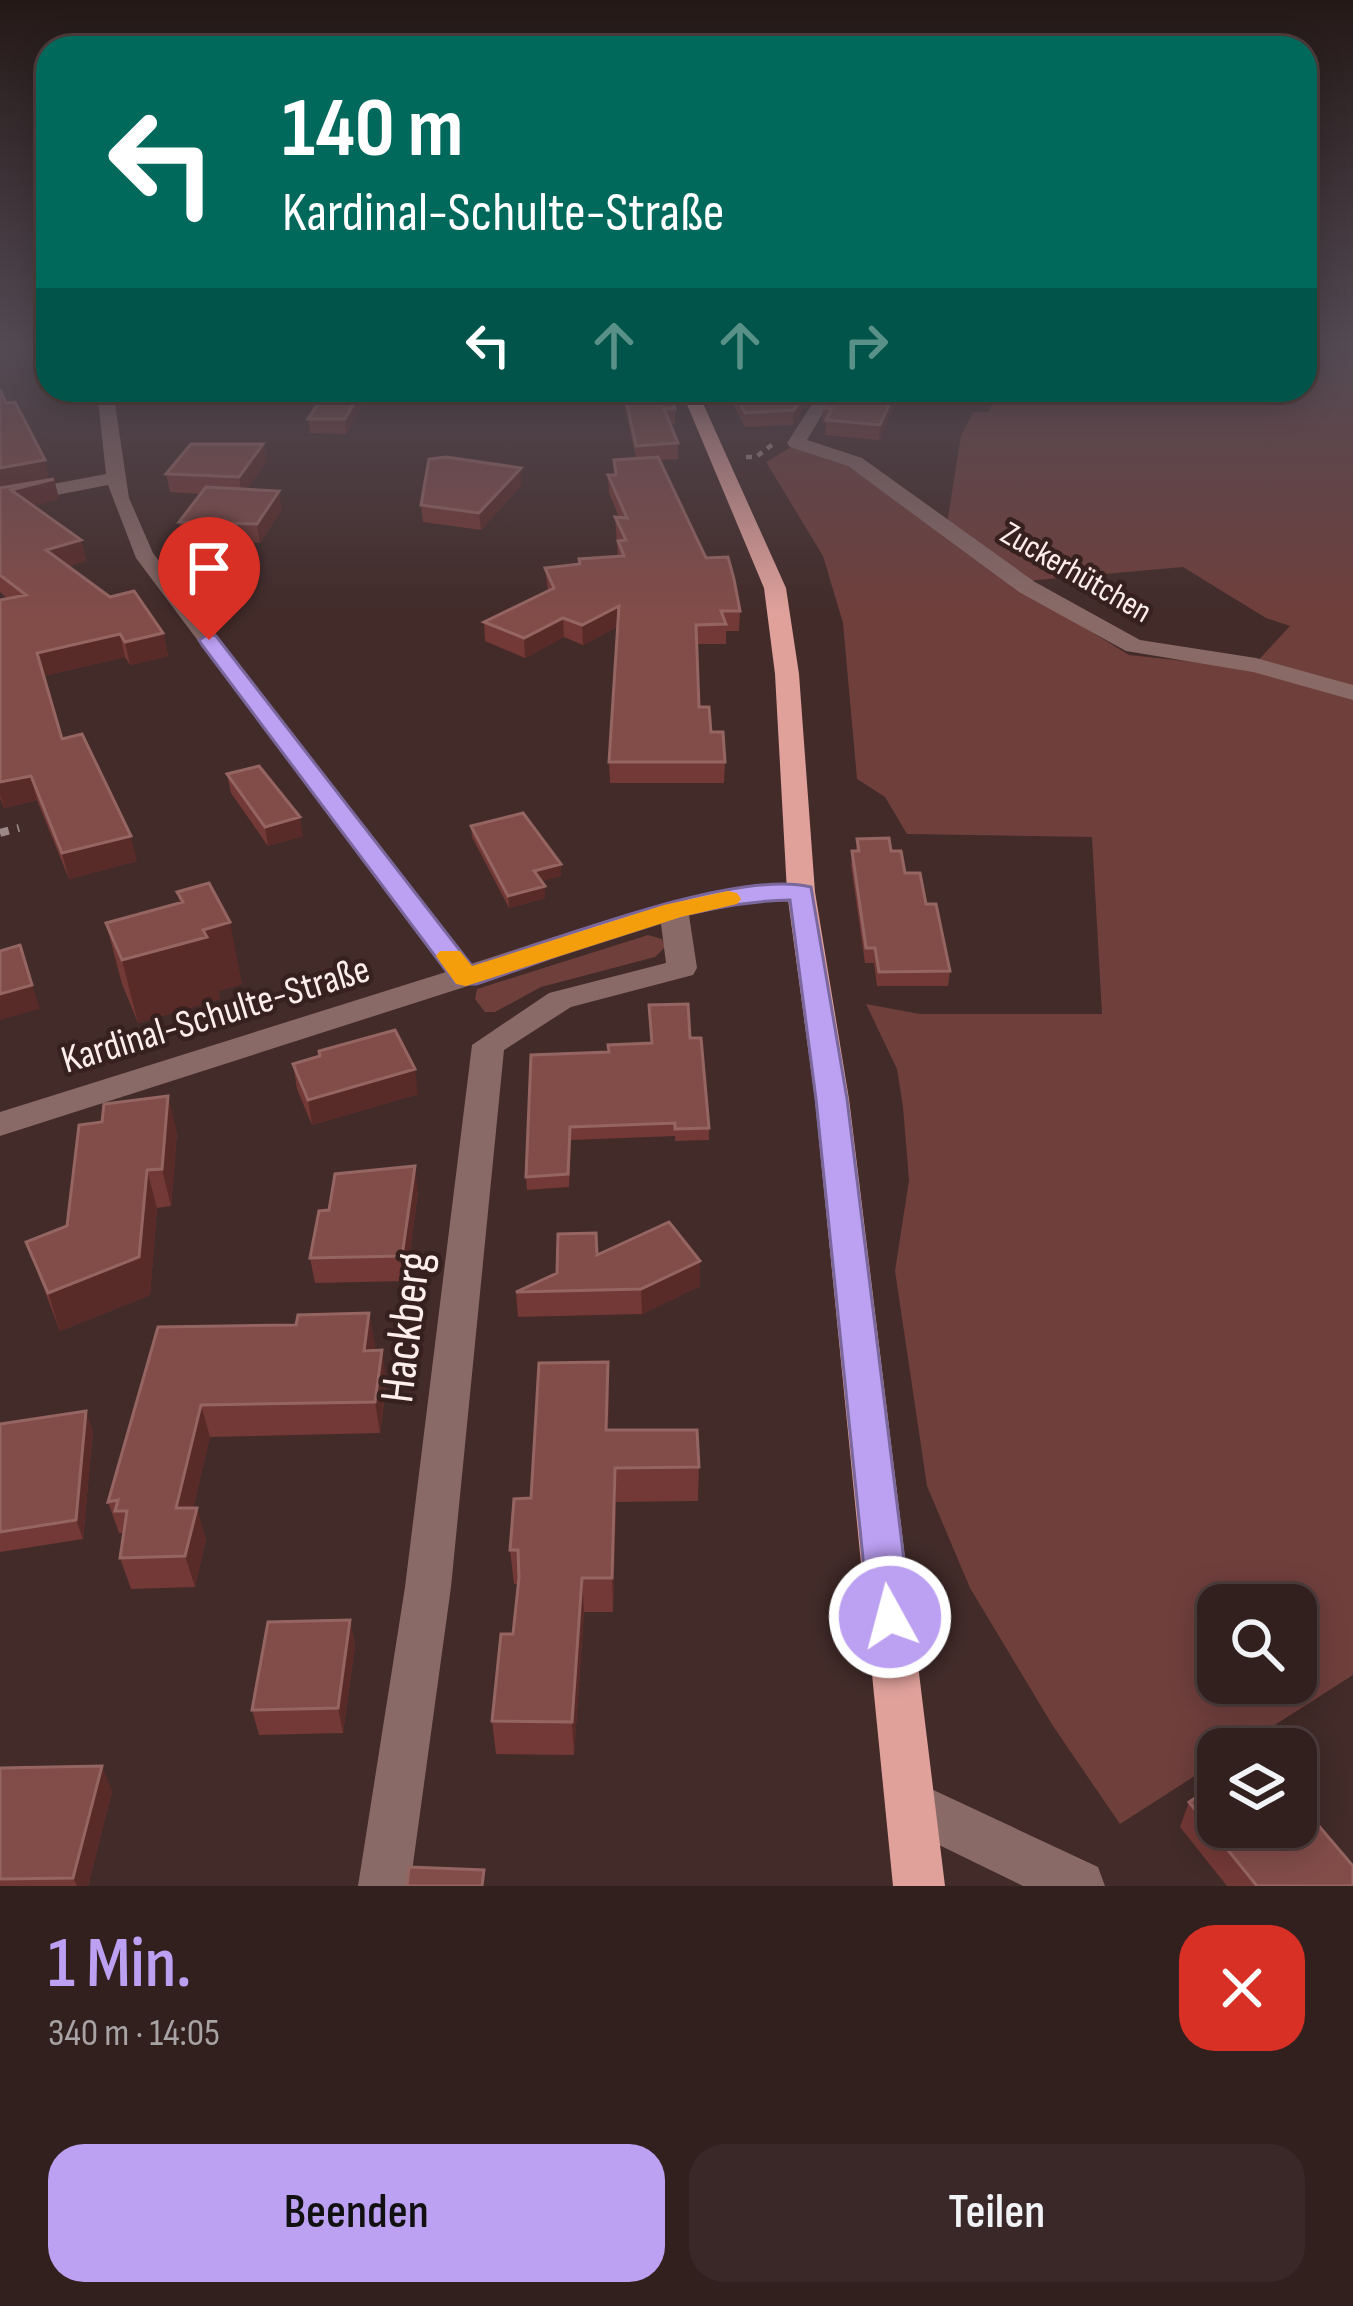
<!DOCTYPE html>
<html lang="de">
<head>
<meta charset="utf-8">
<style>
  :root { --surface:#32201f; --page:#3a2828; --text:#f1f3f6; --muted:#a8a3a4; --line:#4d3e3d; --accent:#bca0f2 }
  body { margin:0; font-family:"Sofia Sans Condensed",sans-serif; background:var(--page); color:var(--text); height:100vh; display:flex; flex-direction:column; font-size:45px; white-space:nowrap }
  * { box-sizing:border-box; margin:0 }
  p { font-size:39px; color:var(--muted) }
  .icon { flex:none; width:66px; height:66px; fill:none; stroke:currentColor; stroke-width:2; stroke-linecap:round; stroke-linejoin:round }
  .map { position:relative; height:1886px; overflow:hidden }
  .side { display:flex; flex-direction:column; background:var(--surface); flex:1 }
  .side>* { flex:none }
  .banner { position:absolute; left:36px; top:36px; width:1281px; height:366px; border-radius:36px; box-shadow:0 6px 30px #0003,0 0 0 3px var(--line); background:#00695c; color:#fff; overflow:hidden }
  .buttons { position:absolute; left:1197px; top:1584px; display:grid; gap:24px }
  .buttons a { display:grid; place-items:center; width:120px; height:120px; border-radius:24px; background:var(--surface); box-shadow:0 6px 30px #0003,0 0 0 3px var(--line); font-size:60px }
  .pin { position:absolute; display:grid; place-items:center; width:102px; height:102px; color:#fff; margin:-123px -51px; border-radius:50% 50% 50% 0; rotate:-45deg; box-shadow:0 0 12px #0007 }
  .pin .icon { rotate:45deg }
  .me { position:absolute; width:132px; margin:-66px; rotate:353deg; stroke-linejoin:round; filter:drop-shadow(0 0 9px #0008) }
  .turn { display:flex; align-items:center; gap:42px; height:252px; padding:0 48px; font-size:54px }
  .turn .icon { width:156px; height:156px; stroke-width:2.5 }
  .turn b { display:block; font-size:84px; line-height:102px }
  .lanes { display:flex; align-items:center; height:114px; padding:0 48px; background:#0003; justify-content:center; gap:60px; direction:ltr }
  .lanes .off { opacity:.35 }
  .round { display:grid; place-items:center; flex:none; width:126px; height:126px; border-radius:36px; background:var(--page) }
  .head { display:flex; align-items:center; justify-content:space-between; height:204px; padding:0 48px }
  h1 { font-size:72px; font-weight:600; line-height:90px; color:var(--accent) }
  .button { display:flex; gap:24px; margin-top:auto; padding:24px 48px }
  .button a { flex:1; height:138px; border-radius:36px; background:var(--accent); color:#111; font-size:48px; font-weight:600; line-height:138px; text-align:center }
  .button a+a { background:var(--page); color:var(--text) }
  .map>svg:first-child { display:block }
</style>
</head>
<body>
<div class="map">
<svg width="1353" height="1886" viewBox="0 0 1353 1886">
  <rect width="100%" height="100%" fill="#422b29"/>
  <path fill="#6f3f3c" fill-rule="evenodd" d="M1305,349H1353V1675L1237,1749H1218V1761L1120,1824L1053,1726L970,1588L927,1486L895,1271L909,1180L903,1107L897,1069L866,1004L920,1014H1102L1092,837L907,834L885,797L857,779L843,623L823,556L766,462L795,445L839,458L1028,593L1129,655L1251,668L1290,626L1266,618L1183,567L1026,581L947,524L961,435L973,412H989L998,390H1305ZM1218,1605H1296V1683H1218Z
    M648,935L662,939L665,947L655,957L541,987L495,1012H485L475,999L477,989Z"/>
  <g fill="none" stroke-linecap="round" stroke-linejoin="round">
    <path stroke="#9c8886" stroke-width="4.5" stroke-dasharray="6 6" stroke-linecap="butt" d="M746,457H756L773,444"/>
    <path stroke="#9c8886" stroke-width="8" stroke-dasharray="9 9" stroke-linecap="butt" d="M0,833L19,828"/>
    <path fill="#896a67" fill-rule="evenodd" d="M97,390H113L129,498L153,553L471,964C524,948 781,855 815,892L801,901L754,902L689,915L697,968L693,975L571,1007L504,1050L451,1587L410,1886H358L405,1587L472,1045L549,993L666,963L661,924L0,1136V1112L446,972L136,558L108,485L0,506V494L106,474Z
      M549,390H618L610,395L543,399L541,395Z
      M821,390H837L807,440L862,458L1035,582L1140,640L1256,658L1353,685V700L1253,672L1126,651L1019,592L848,466L790,447L787,443Z
      M912,1780L1098,1867L1105,1886H1023L894,1823L887,1805L894,1787Z"/>
    <path fill="#e0a19b" fill-rule="evenodd" d="M681,390H697L786,588L799,674L815,892L849,1099L945,1886H893L815,1099L787,892L775,674L764,588Z"/>
  </g>
  <path fill="#733936" d="M0,389L6,403L49,480L54,479L59,499L33,506L81,540L86,561L68,566L163,633L168,656L130,665L125,657L43,676L62,739L137,861L69,879L37,800L4,808L0,798V600L8,599L0,592Z
    M454,390H532L531,395L460,399Z
    M601,390H679V397L671,398L675,409V423L670,424L678,443V459L660,460L706,558L740,611L739,631H726V644H696L699,707L725,762L724,783H610L609,762L617,627L583,645L564,637L525,658L485,641L484,622L548,590L545,568L579,565V559L618,557L615,517H619L609,493L608,475H615L614,460L636,458L624,403L601,400Z
    M700,390H816L793,425L745,427L728,395L705,396Z
    M902,390L879,440L825,435L826,423H822L823,409Z
    M370,392L346,434L310,433L308,419Z
    M263,444L266,462L247,489L282,509L260,543L183,541L179,522L201,494L170,492L166,474Z
    M522,485L481,530L423,522L421,505Z
    M227,774L303,836L268,846L231,793Z
    M471,826L561,864V876L541,881L545,898L509,908L472,837Z
    M857,839L891,851L926,904L950,971L948,986H877L874,963H865L851,865L852,851H856Z
    M177,892L242,984L218,991L220,999L138,1023L122,984L106,923L180,903Z
    M690,1038L709,1128V1140L675,1141V1136L571,1140L569,1187L527,1190L526,1177L609,1052L651,1043Z
    M293,1064L418,1094L312,1125L297,1089Z
    M177,1132L171,1206L157,1208L150,1295L60,1331L26,1242L67,1226Z
    M418,1192L406,1281L315,1283L310,1258L329,1210Z
    M597,1254L700,1261V1286L642,1314L518,1317L516,1292Z
    M158,1327L375,1345L374,1351L387,1382L380,1433L210,1437L193,1508L206,1539L195,1587L131,1589L120,1558L123,1536L122,1533H119L108,1502Z
    M609,1397L608,1430L699,1467L698,1501L616,1502L613,1612H584L574,1755L496,1754L492,1721L513,1634L518,1584H514L510,1550L531,1498Z
    M0,1424L93,1430L83,1539L0,1552Z
    M350,1620L355,1646L343,1733L259,1735L252,1710Z
    M0,1768L112,1791L88,1886H0Z
    M1189,1802L1353,1886H1227L1180,1827Z"/>
  <path fill="#592b28" d="M362,390H398L370,392L346,434L345,419Z
    M807,390H816L793,425L794,410Z
    M896,390H902L879,440L880,425Z
    M263,444L266,462L242,496L239,477Z
    M45,460L49,480L54,479L59,499L16,511L0,489V468Z
    M521,468L522,485L481,530L479,513Z
    M279,491L282,509L260,543L257,524Z
    M81,540L86,561L51,572L46,550Z
    M619,606V626L583,645L582,625Z
    M563,618L564,637L525,658L524,638Z
    M163,633L168,656L130,665L125,642Z
    M120,634L125,657L43,676L37,653Z
    M31,776L37,800L4,808L0,794V782Z
    M300,817L303,836L268,846L265,827Z
    M131,836L137,861L69,879L62,853Z
    M561,864V876L535,883L534,871Z
    M545,886V898L509,908L508,896Z
    M230,922L242,984L218,991L220,999L138,1023L122,960L203,930Z
    M32,985L40,1009L0,1020V994Z
    M415,1069L418,1094L312,1125L308,1100Z
    M168,1096L177,1132L171,1206L162,1169Z
    M415,1166L418,1192L406,1281L402,1256Z
    M147,1170L157,1208L150,1295L60,1331L48,1293Z
    M700,1261V1286L642,1314L641,1289Z
    M369,1313L375,1345L369,1383L364,1351Z
    M382,1350L387,1382L380,1433L375,1402Z
    M608,1362L609,1397L607,1465L606,1430Z
    M201,1405L210,1437L186,1540L176,1508Z
    M86,1411L93,1430L83,1539L76,1520Z
    M615,1468L616,1502L613,1612L612,1578Z
    M197,1508L206,1539L195,1587L185,1556Z
    M582,1578L584,1612L574,1755L572,1722Z
    M350,1620L355,1646L343,1733L338,1708Z
    M102,1766L112,1791L88,1886H77L73,1878Z"/>
  <path fill="#824c49" stroke="#956562" stroke-width="3" d="M0,389L6,403L15,402L45,460L0,468Z
    M327,390H362L345,419H308Z
    M624,390H668L675,409H664L678,443L636,446Z
    M733,390H807L794,410L745,413Z
    M834,390H896L880,425L826,420L832,408L823,409Z
    M191,444H263L239,477L166,474Z
    M446,457L521,468L479,513L421,505L429,459Z
    M658,457L706,558L728,557L734,579L740,611H721L726,624L696,625L699,707H709L711,732H723L725,762H609L619,606L582,625L563,618L524,638L484,622L554,588L545,568L580,564L579,559L624,556L618,541L626,540L615,517L627,518L608,475H616L614,460Z
    M54,479L11,490L81,540L46,550L110,597L134,591L163,633L125,642L120,634L37,653L62,739L82,734L131,836L62,853L31,776L0,782V600L26,595L0,575V488Z
    M206,487L279,491L257,524L179,522Z
    M259,766L300,817L265,827L227,774Z
    M523,813L561,864L534,871L545,886L508,896L471,826Z
    M889,838L891,851H901L905,873H920L926,904H936L950,971L879,972L875,948H866L852,851H859L857,839Z
    M209,883L230,922L203,930L207,937L122,960L106,923L183,902L177,892Z
    M20,945L32,985L0,994V951Z
    M688,1004L690,1038H701L709,1128L675,1129V1123L570,1127L568,1174L526,1177L531,1055L609,1052L608,1045L652,1043L649,1005Z
    M395,1030L415,1069L308,1100L293,1064L320,1056L319,1051Z
    M168,1096L162,1169L147,1170L139,1257L48,1293L26,1242L67,1226L79,1125L102,1122L104,1104Z
    M415,1166L402,1256L310,1258L319,1211L329,1210L335,1174Z
    M669,1222L700,1261L641,1289L516,1292L557,1273L558,1234L596,1233L597,1255Z
    M369,1313L364,1351L382,1350L375,1402L201,1405L176,1508H197L185,1556L120,1558L127,1511H115L118,1500L108,1502L158,1327L296,1325L298,1315Z
    M608,1362L606,1430H697L699,1467L615,1468L612,1578H582L572,1722L492,1721L501,1634H513L519,1578L518,1550H510L514,1499L531,1498L539,1363Z
    M86,1411L76,1520L0,1532V1424Z
    M350,1620L338,1708L252,1710L268,1622Z
    M102,1766L73,1878L0,1879V1768Z
    M1218,1783V1827H1296V1799L1353,1866V1886H1257L1189,1802Z
    M409,1867L484,1870L482,1886H407Z"/>
  <linearGradient id="sky" x2="0" y2="1"><stop stop-color="#241817"/><stop offset="0.57" stop-color="#544a54"/><stop offset="1" stop-color="#544a54" stop-opacity="0"/></linearGradient>
  <rect width="1353" height="613" fill="url(#sky)"/>
  <path fill="#bca0f2" stroke="#7a689d" stroke-width="3" d="M209,634L216,636L472,966C550,942 736,868 811,887L847,1099L911,1617L905,1631L890,1636L876,1631L869,1617L816,1099L790,900C683,902 576,951 476,984H456L202,645L199,640Z"/>
  <path fill="#f59e0b" d="M728,891L737,893L741,899L737,904L681,917L466,986L456,984L436,956L440,951H460L472,966L664,905Z"/>
  <g text-anchor="middle" stroke-width="9" stroke-linejoin="round" paint-order="stroke">
    <g font-size="33" fill="#fdedeb" stroke="#37211f">
      <text transform="translate(1077 571) rotate(30)" y="12">Zuckerhütchen</text>
    </g>
    <g font-size="39" fill="#fdedeb" stroke="#37211f">
      <text transform="translate(215 1013) rotate(-17)" y="14">Kardinal-Schulte-Straße</text>
    </g>
    <g font-size="48" fill="#fdedeb" stroke="#37211f">
      <text transform="translate(404 1327) rotate(-83)" y="17">Hackberg</text>
    </g>
  </g>
</svg>
<div class="buttons">
<a><svg class="icon" aria-label="search" viewBox="0 0 24 24"><circle cx="10" cy="10" r="6"/><path d="M15 15l6 6"/></svg></a>
<a><svg class="icon" aria-label="layers" viewBox="0 0 24 24"><path d="M12 4l9 5-9 5-9-5zM3 14l9 5 9-5"/></svg></a>
</div>
<div class="pin" style="left:209px;top:640px;background:#d93025"><svg class="icon" aria-label="arrive" viewBox="0 0 24 24"><path d="M6 21V4h12l-3 4 3 4H6"/></svg></div>
<svg class="me" style="left:890px;top:1617px" viewBox="-20 -20 40 40"><circle r="17" fill="#bca0f2" stroke="#fff" stroke-width="3"/><path d="M0-11L8 9 0 5-8 9z" fill="#fff"/></svg>
<div class="banner">
<div class="turn"><svg class="icon" aria-label="left" viewBox="0 0 24 24"><path d="M17 20v-9H6M10 6l-5 5 5 5"/></svg><div><b>140 m</b>Kardinal-Schulte-Straße</div></div>
<div class="lanes"><svg class="icon" aria-label="left" viewBox="0 0 24 24"><path d="M17 20v-9H6M10 6l-5 5 5 5"/></svg><svg class="icon off" aria-label="ahead" viewBox="0 0 24 24"><path d="M12 20V5M6 11l6-6 6 6"/></svg><svg class="icon off" aria-label="ahead" viewBox="0 0 24 24"><path d="M12 20V5M6 11l6-6 6 6"/></svg><svg class="icon off" aria-label="right" viewBox="0 0 24 24"><path d="M7 20v-9h11M14 6l5 5-5 5"/></svg></div>
</div>
</div>
<section class="side">
<div class="head"><div><h1>1 Min.</h1><p>340 m · 14:05</p></div><a class="round" style="background:#d93025;color:#fff"><svg class="icon" aria-label="close" viewBox="0 0 24 24"><path d="M6 6l12 12M18 6L6 18"/></svg></a></div>
<div class="button"><a>Beenden</a><a>Teilen</a></div>
</section>
</body>
</html>
